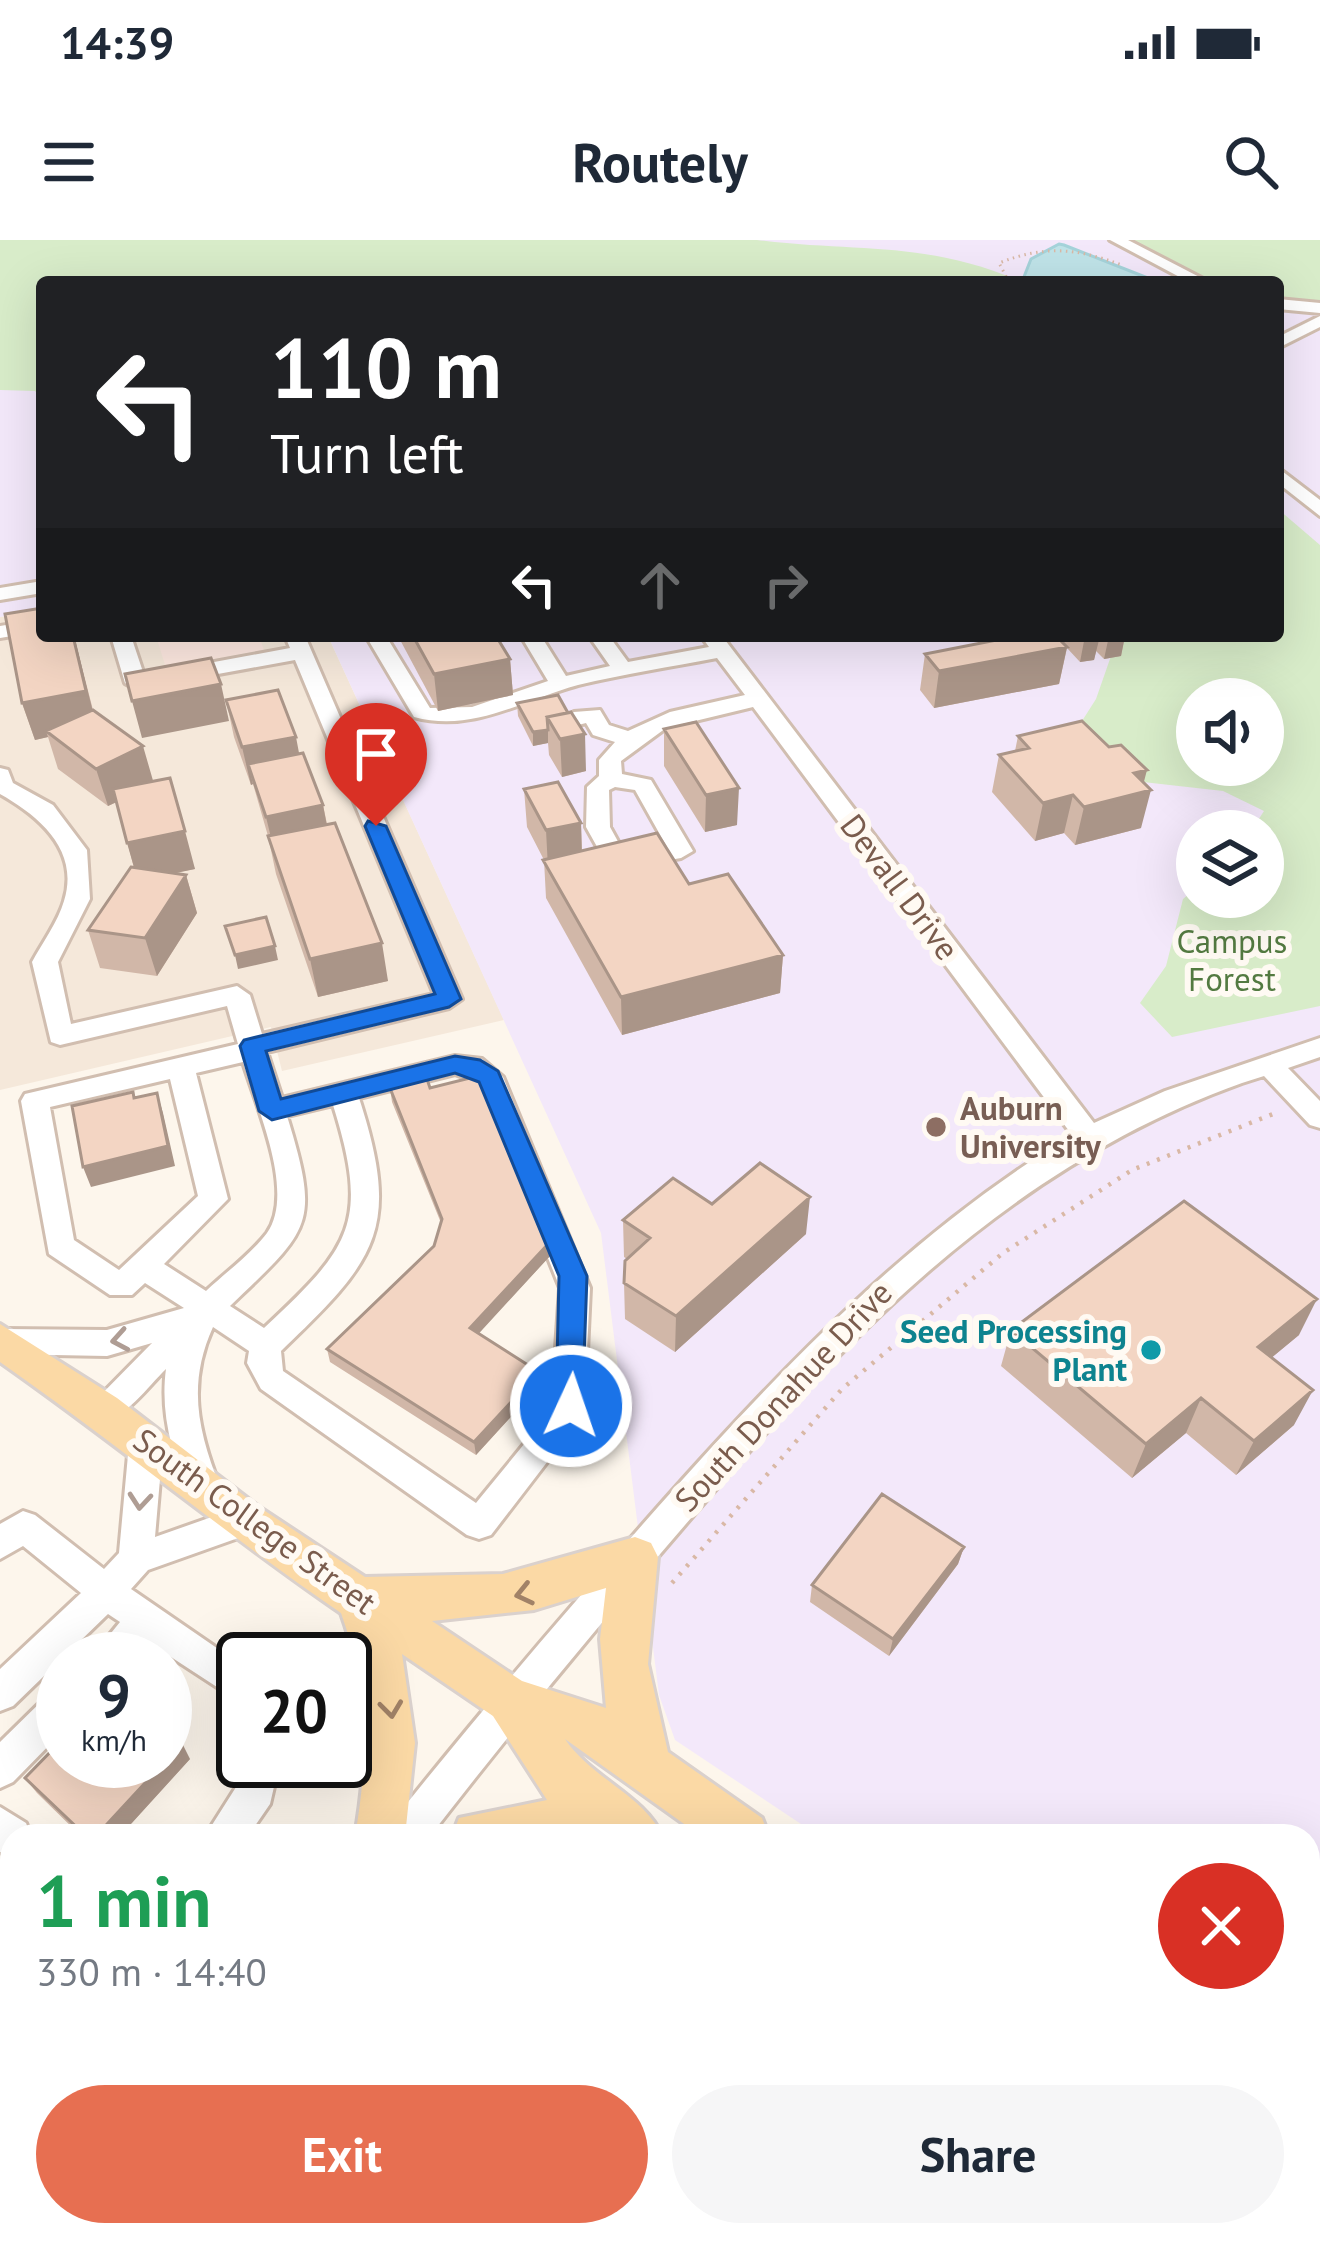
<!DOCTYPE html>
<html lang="en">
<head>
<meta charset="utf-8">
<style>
  :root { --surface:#fff; --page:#f6f6f7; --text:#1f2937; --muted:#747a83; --accent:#e76f51 }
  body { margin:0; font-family:"PT Sans",sans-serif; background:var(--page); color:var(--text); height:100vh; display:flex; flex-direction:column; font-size:45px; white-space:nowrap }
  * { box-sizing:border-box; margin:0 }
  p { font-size:39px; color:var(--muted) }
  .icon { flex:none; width:66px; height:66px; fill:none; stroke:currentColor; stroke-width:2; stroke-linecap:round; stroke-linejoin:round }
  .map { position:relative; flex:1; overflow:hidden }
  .side { position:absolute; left:0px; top:1584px; width:1320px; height:423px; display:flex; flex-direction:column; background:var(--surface); border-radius:36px 36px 0 0; box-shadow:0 12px 48px #0002 }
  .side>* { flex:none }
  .guide { position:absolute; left:36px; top:36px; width:1248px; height:366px; border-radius:12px; box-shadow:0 12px 48px #0002; background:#202124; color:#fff; overflow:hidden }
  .tools { position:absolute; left:1176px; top:438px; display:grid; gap:24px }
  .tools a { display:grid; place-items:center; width:108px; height:108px; border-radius:50%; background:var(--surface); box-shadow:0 12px 48px #0002; font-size:60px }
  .speed { position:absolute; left:36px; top:1392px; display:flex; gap:24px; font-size:60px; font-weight:700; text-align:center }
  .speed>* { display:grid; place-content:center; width:156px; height:156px; border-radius:50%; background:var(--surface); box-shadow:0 12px 48px #0002; line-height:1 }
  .speed small { font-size:30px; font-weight:400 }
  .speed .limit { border:6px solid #111; border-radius:18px; background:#fff; color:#111 }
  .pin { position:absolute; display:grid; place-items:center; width:102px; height:102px; color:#fff; margin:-123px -51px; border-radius:50% 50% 50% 0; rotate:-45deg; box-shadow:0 0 12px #0007 }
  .pin .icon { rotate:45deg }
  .me { position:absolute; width:132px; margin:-66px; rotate:3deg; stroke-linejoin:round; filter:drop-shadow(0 0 9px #0008) }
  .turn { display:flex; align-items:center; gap:42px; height:252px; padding:0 36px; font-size:54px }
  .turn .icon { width:156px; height:156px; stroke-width:2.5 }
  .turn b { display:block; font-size:84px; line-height:102px }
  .lanes { display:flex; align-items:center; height:114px; padding:0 36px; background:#0003; justify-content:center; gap:60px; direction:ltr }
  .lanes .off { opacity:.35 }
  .round { display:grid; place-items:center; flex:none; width:126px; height:126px; border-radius:63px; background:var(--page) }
  .overview { display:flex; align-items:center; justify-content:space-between; height:204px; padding:0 36px }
  h1 { font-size:72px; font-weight:700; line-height:90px; color:#1e9e55 }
  .button { display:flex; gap:24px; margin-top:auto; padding:24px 36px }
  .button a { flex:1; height:138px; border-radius:72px; background:var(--accent); color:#fff; font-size:48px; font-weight:700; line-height:138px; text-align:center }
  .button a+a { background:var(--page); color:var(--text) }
  .status { display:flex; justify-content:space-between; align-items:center; height:84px; padding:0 60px; background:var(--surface); direction:ltr }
  .status svg { height:33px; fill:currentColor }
  header { display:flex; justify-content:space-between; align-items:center; height:156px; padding:0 36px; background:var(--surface); font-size:54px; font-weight:700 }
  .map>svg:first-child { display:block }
</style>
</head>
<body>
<div class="status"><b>14:39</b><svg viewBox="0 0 49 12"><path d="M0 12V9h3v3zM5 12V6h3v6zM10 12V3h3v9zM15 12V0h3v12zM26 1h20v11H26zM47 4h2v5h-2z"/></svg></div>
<header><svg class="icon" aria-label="menu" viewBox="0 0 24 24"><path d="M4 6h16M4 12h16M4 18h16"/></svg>Routely<svg class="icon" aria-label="search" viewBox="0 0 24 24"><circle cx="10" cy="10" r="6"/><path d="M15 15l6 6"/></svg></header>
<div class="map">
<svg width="1320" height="2006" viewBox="0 0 1320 2006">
  <rect width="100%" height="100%" fill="#fdf6ec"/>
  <path fill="#f5e8da" d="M42,370V396H328L504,780L282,831L271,787L0,850V377Z"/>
  <path fill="#fde8e0" d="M156,396H259L264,410L166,428Z"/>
  <path fill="#f3e8fa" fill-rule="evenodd" d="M0,0H1320V1929L1308,1921V1596H819L675,1500L659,1455L601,993L328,396H1278V42H42V370L0,377ZM1197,459H1263V525H1197ZM1197,591H1263V657H1197Z"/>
  <path fill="#d8ecc9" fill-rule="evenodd" d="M0,0H757C859,13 925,0 1022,42H42V158L35,151L0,150Z
    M1131,0H1320V66L1278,61V42C1213,42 1186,38 1131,0Z
    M1278,269L1320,305V766L1172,797L1140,763L1166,726L1183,659L1197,647V657H1263V591H1251L1264,571L1223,551L1143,542L1075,492L1096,459L1118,396H1278ZM1197,459H1263V525H1197Z"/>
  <path fill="#bfe3e8" stroke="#a5d3da" stroke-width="3" d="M1059,4L1064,5L1158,42H1022L1031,19Z"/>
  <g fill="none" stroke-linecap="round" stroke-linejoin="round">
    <g stroke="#d1beb0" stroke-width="6">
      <path id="minor" d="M1110,0H1128L1209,42H1189Z
        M1278,59L1320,63V73L1278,69Z
        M1320,76V87L1278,108V97Z
        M1278,228L1320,260V276L1278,243Z
        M42,341V353L0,360V348Z
        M42,379V391L0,398V386Z
        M111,396H131L144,435L290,408L285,396H305L462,759L449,768L267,812L282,858L455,816L482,819L503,837L590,1048L584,1174L491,1295L479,1299L467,1295L261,1149L247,1123L249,1111L213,1087C187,1144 198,1191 220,1247L215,1257L203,1262L191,1257C172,1217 160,1173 166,1129C147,1147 119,1189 90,1180L86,1170L152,1103L107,1116L0,1114L3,1089L107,1090L184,1068L145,1043L132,1055H110L49,1014L21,861L25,854L238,804L227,766L60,805L51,802L32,722C42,703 58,682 64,661C80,610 39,576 0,554V528L8,530L13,543L53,565L87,610L90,659L58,722L71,784L237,746L250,755L262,794L434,754L295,420L136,449L125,443ZM243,822C256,866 296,952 267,993C251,1014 225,1033 206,1051L164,1024L228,959L196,833ZM455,834L478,843L560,1048L552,1170L476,1263L283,1131L281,1111C376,1020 402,990 359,858ZM170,839L198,956L119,1030L74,1000L50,867ZM333,865C370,983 351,1007 264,1088L230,1066C310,989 321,986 287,876Z
        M366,396H386L430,468L472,467L548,441L521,396H541L566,436L610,426L589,396H609L628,422L709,407L701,396H722L1094,883L1165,851L1320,798V817L1288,828L1320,861V888L1310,885L1264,836L1242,843C1005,928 845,1099 685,1285C597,1387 512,1490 430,1596H386L392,1582C478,1474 567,1370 658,1267C783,1126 911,993 1072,895L753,467L666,488L621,521L622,534L651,540L693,611L681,618L610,630L586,587L587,547L599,536V520L615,502L593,495L586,483L574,486L563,479L574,472L600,470L609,485L628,491L670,472L745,455L717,418C670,427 624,434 578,445C523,460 473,493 414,477ZM615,547L635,550L667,607L626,616L610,587L609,550Z
        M146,1190L158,1194L163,1204L155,1297L243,1266L255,1270L260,1281L255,1292L148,1330L131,1349L243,1426V1464L148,1402L132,1419H90L120,1382L108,1374L13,1466L0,1471V1429L81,1353L23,1306L0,1319V1284L23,1271L35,1275L104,1329L119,1313L129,1204L134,1194Z
        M63,1447V1491L13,1542L0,1548V1502L50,1453Z
        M243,1519L280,1521L270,1564L248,1596H205L238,1544Z
        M0,1567L26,1583L31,1596H12V1617L0,1612Z
        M12,1735V1778L0,1783V1740Z
        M0,1875L12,1880V1940L0,1935Z
        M12,1984V1995H57L52,2006H0L4,1990Z
        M61,1995H107L110,2006H64Z
        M180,1995H230L225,2006H175Z
        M327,1995H377L372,2006H322Z"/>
    </g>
    <g stroke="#dad1cd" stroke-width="6">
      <path id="major" d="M0,1084L117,1158L259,1267L365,1337L503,1334L635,1297L651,1303L658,1317L648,1424L668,1512L762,1578L769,1596H701L565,1499C591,1538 646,1557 662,1596H452L459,1578L547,1560L493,1476L402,1414L415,1503L405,1596H355C369,1518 368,1448 341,1373C224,1293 116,1203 0,1122ZM606,1348L600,1399L606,1468L522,1441L432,1381L534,1370Z
        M1308,1943L1320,1948V2006L1291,1995H1308Z
        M1175,1995H1246L1251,2006H1179Z"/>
    </g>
    <path stroke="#d9b8a5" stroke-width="3" stroke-dasharray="1.5 4.5" stroke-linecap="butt" d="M1009,42L999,23C1045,5 1076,8 1122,25"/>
    <path stroke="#d9b8a5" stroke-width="4.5" stroke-dasharray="3 8" stroke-linecap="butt" d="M672,1343L842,1149L1003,1013L1132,930L1278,872"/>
    <use href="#minor" fill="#fff" fill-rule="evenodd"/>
    <use href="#major" fill="#fbd9a5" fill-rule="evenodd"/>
  </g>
  <path fill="#d1b7a8" d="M74,396L93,470L153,541L195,629L173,633L186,635L197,673L157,736L100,728L88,690L134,628L117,562L108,566L58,529L48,497L35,500L22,463Z
    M398,396H496L510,419L513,455L438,471Z
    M1062,396H1125L1121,416L1104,419L1096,411L1094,420L1080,422L1067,408L1059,444L934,468L920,450L925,414L1061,401Z
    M558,455L586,531L562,537L549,515L548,503L533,506L518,476L517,463Z
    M226,460L299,514L323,565L327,584L388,741L318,757L276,634L268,596L253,544L251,545L234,497Z
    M664,489L737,585L705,592L664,526Z
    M1018,496L1143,543L1141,588L1075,605L1064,593L1035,601L992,552L999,515L1015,511Z
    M524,549L581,583L582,611L689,644L783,715L780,753L622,795L546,658L544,620L527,587Z
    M390,848H430L549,1003L550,1016L478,1093L540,1145L476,1215L330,1122L327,1109L434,1006L441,983L392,862Z
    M712,964L806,994L675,1112L625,1079L624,1043L627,1019L624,1017L623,980Z
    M1011,1090L1299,1095L1271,1118L1294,1185L1236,1235L1186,1193L1132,1238L1001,1126Z
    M964,1307L958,1324L889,1416L810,1362L812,1345Z
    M190,1519L120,1596H81L37,1553L25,1538Z"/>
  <path fill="#aa9588" d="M73,396H74L97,488L46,491L48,497L35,500L22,463Z
    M1085,396H1100L1094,420L1080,422Z
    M1109,396H1125L1121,416L1104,419Z
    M1067,407L1059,444L934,468L939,431Z
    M510,419L513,455L438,471L434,434Z
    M221,444L229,481L142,498L132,461Z
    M548,490V503L533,506V492Z
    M585,494L586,531L562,537L560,499Z
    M296,497L303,534L248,524L253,544L251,545L242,507Z
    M143,506L154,544L108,566L96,529Z
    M1147,530L1141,553L1151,550L1141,588L1075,605L1084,567L1134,533Z
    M739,548L737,585L705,592L706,555Z
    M1073,555L1064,593L1035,601L1043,563Z
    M323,565L330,602L275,614L266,577Z
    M581,583L582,620L548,628L546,590Z
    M185,591L195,629L138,641L127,603Z
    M186,635L197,673L157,736L145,698Z
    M382,703L388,741L318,757L310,719Z
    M275,706L278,720L238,729L235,715Z
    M783,715L780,753L622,795L621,757Z
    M157,853L163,873L175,926L91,947L83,927Z
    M810,957L806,994L675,1112L676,1076Z
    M549,1003L550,1016L472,1101L470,1088Z
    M1317,1059L1299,1095L1241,1143L1258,1107Z
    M539,1132L540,1145L476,1215L474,1202Z
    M1313,1150L1294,1185L1236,1235L1254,1201Z
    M1201,1158L1186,1193L1132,1238L1146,1204Z
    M964,1307L958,1324L889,1416L893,1399Z
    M182,1503L190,1519L120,1596H96Z
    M640,1995H647L640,2006H633Z"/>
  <path fill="#f3d5c3" stroke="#aa9588" stroke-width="3" d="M42,368V396H73L86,451L22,463L5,374Z
    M413,396H496L510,419L434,434Z
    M1017,396H1056L1067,407L939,431L925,414Z
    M211,418L221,444L132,461L125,434Z
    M278,450L296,497L242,507L226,460Z
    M558,455L568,473L547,477L548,490L533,492L517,463Z
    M93,470L143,506L96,529L46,491Z
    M571,472L585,494L560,499L547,477Z
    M1082,481L1109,507L1121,505L1147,530L1134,533L1151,550L1084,567L1073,555L1043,563L999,515L1029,508L1018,496Z
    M696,482L739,548L706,555L664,489Z
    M303,513L323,565L266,577L248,524Z
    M170,538L185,591L127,603L113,549Z
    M558,542L581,583L546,590L524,549Z
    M335,583L382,703L310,719L268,596Z
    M657,593L689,644L728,634L783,715L621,757L543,620Z
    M131,627L186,635L145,698L88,690Z
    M266,677L275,706L235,715L225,686Z
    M478,836L549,1003L470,1088L539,1132L474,1202L327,1109L434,1006L442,979L390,848L427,839L430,848Z
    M133,852L134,858L157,853L168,906L83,927L72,866Z
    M760,923L810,957L676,1076L624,1043L625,1021L650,998L623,980L673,938L712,964Z
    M1184,961L1317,1059L1258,1107L1313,1150L1254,1201L1201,1158L1146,1204L1011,1090Z
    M882,1254L964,1307L893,1399L812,1345Z
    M165,1492L182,1503L96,1596H86L25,1538L63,1499V1521H165Z
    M412,1995H640L633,2006H405Z"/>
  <defs><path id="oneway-chevron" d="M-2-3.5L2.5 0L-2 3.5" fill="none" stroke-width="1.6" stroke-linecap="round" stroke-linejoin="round" transform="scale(3)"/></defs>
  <g stroke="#af9d94">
    <use href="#oneway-chevron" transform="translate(120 1100) rotate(170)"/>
    <use href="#oneway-chevron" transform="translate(140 1261) rotate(95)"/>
  </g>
  <g stroke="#a18267">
    <use href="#oneway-chevron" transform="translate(524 1354) rotate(167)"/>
    <use href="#oneway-chevron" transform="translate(391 1469) rotate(83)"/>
  </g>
  <path fill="#1a73e8" stroke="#114b97" stroke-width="3" d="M368,581L386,586L461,759L449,767L266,811L281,859L455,816L480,820L498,831L587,1036L582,1174H561L556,1166L559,1036L479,842L455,833L272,880L259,871L240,806L244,800L435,754L365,586Z"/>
  <circle fill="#8d6e63" stroke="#fffaf3" stroke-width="4.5" cx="936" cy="887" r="12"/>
  <circle fill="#0f9aa8" stroke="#fffaf3" stroke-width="4.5" cx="1151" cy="1110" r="12"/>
  <g text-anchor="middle" stroke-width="12" stroke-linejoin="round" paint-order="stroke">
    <g font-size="33" fill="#7a5c4d" stroke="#fffaf3">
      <text transform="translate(900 647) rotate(53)" y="12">Devall Drive</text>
      <text transform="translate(783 1156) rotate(-47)" y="12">South Donahue Drive</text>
      <text transform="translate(255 1281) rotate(36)" y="12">South College Street</text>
    </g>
    <g font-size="33" fill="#537a41" stroke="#fffaf3">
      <text x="1232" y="713">Campus<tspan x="1232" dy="38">Forest</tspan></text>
    </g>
    <g font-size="33" font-weight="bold" fill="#785e54" stroke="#fffaf3" text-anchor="start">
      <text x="960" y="880">Auburn<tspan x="960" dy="38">University</tspan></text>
    </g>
    <g font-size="33" font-weight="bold" fill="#0d838f" stroke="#fffaf3" text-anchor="end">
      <text x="1127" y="1103">Seed Processing<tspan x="1127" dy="38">Plant</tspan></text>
    </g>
  </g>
</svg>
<div class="tools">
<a><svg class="icon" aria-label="sound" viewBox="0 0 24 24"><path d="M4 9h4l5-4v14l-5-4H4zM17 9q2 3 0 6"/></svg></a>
<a><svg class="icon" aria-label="layers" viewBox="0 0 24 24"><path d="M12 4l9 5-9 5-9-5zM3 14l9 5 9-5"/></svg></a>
</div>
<div class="speed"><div>9<small>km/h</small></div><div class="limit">20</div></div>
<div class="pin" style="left:376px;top:586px;background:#d93025"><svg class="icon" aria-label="arrive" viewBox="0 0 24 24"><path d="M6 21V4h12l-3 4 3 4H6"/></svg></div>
<svg class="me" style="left:571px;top:1166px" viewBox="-20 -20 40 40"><circle r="17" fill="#1a73e8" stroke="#fff" stroke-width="3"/><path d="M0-11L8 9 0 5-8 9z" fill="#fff"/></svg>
<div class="guide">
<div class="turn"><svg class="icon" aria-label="left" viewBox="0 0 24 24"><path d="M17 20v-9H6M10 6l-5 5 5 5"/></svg><div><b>110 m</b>Turn left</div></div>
<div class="lanes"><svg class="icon" aria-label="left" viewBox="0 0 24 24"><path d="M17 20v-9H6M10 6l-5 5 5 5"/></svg><svg class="icon off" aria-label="ahead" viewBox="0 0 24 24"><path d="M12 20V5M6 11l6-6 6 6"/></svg><svg class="icon off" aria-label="right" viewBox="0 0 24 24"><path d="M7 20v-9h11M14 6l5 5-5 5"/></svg></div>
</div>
<section class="side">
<div class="overview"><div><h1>1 min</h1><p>330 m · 14:40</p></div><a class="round" style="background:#d93025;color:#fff"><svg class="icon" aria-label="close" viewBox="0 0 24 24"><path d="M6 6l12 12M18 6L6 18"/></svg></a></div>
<div class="button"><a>Exit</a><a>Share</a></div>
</section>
</div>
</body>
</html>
